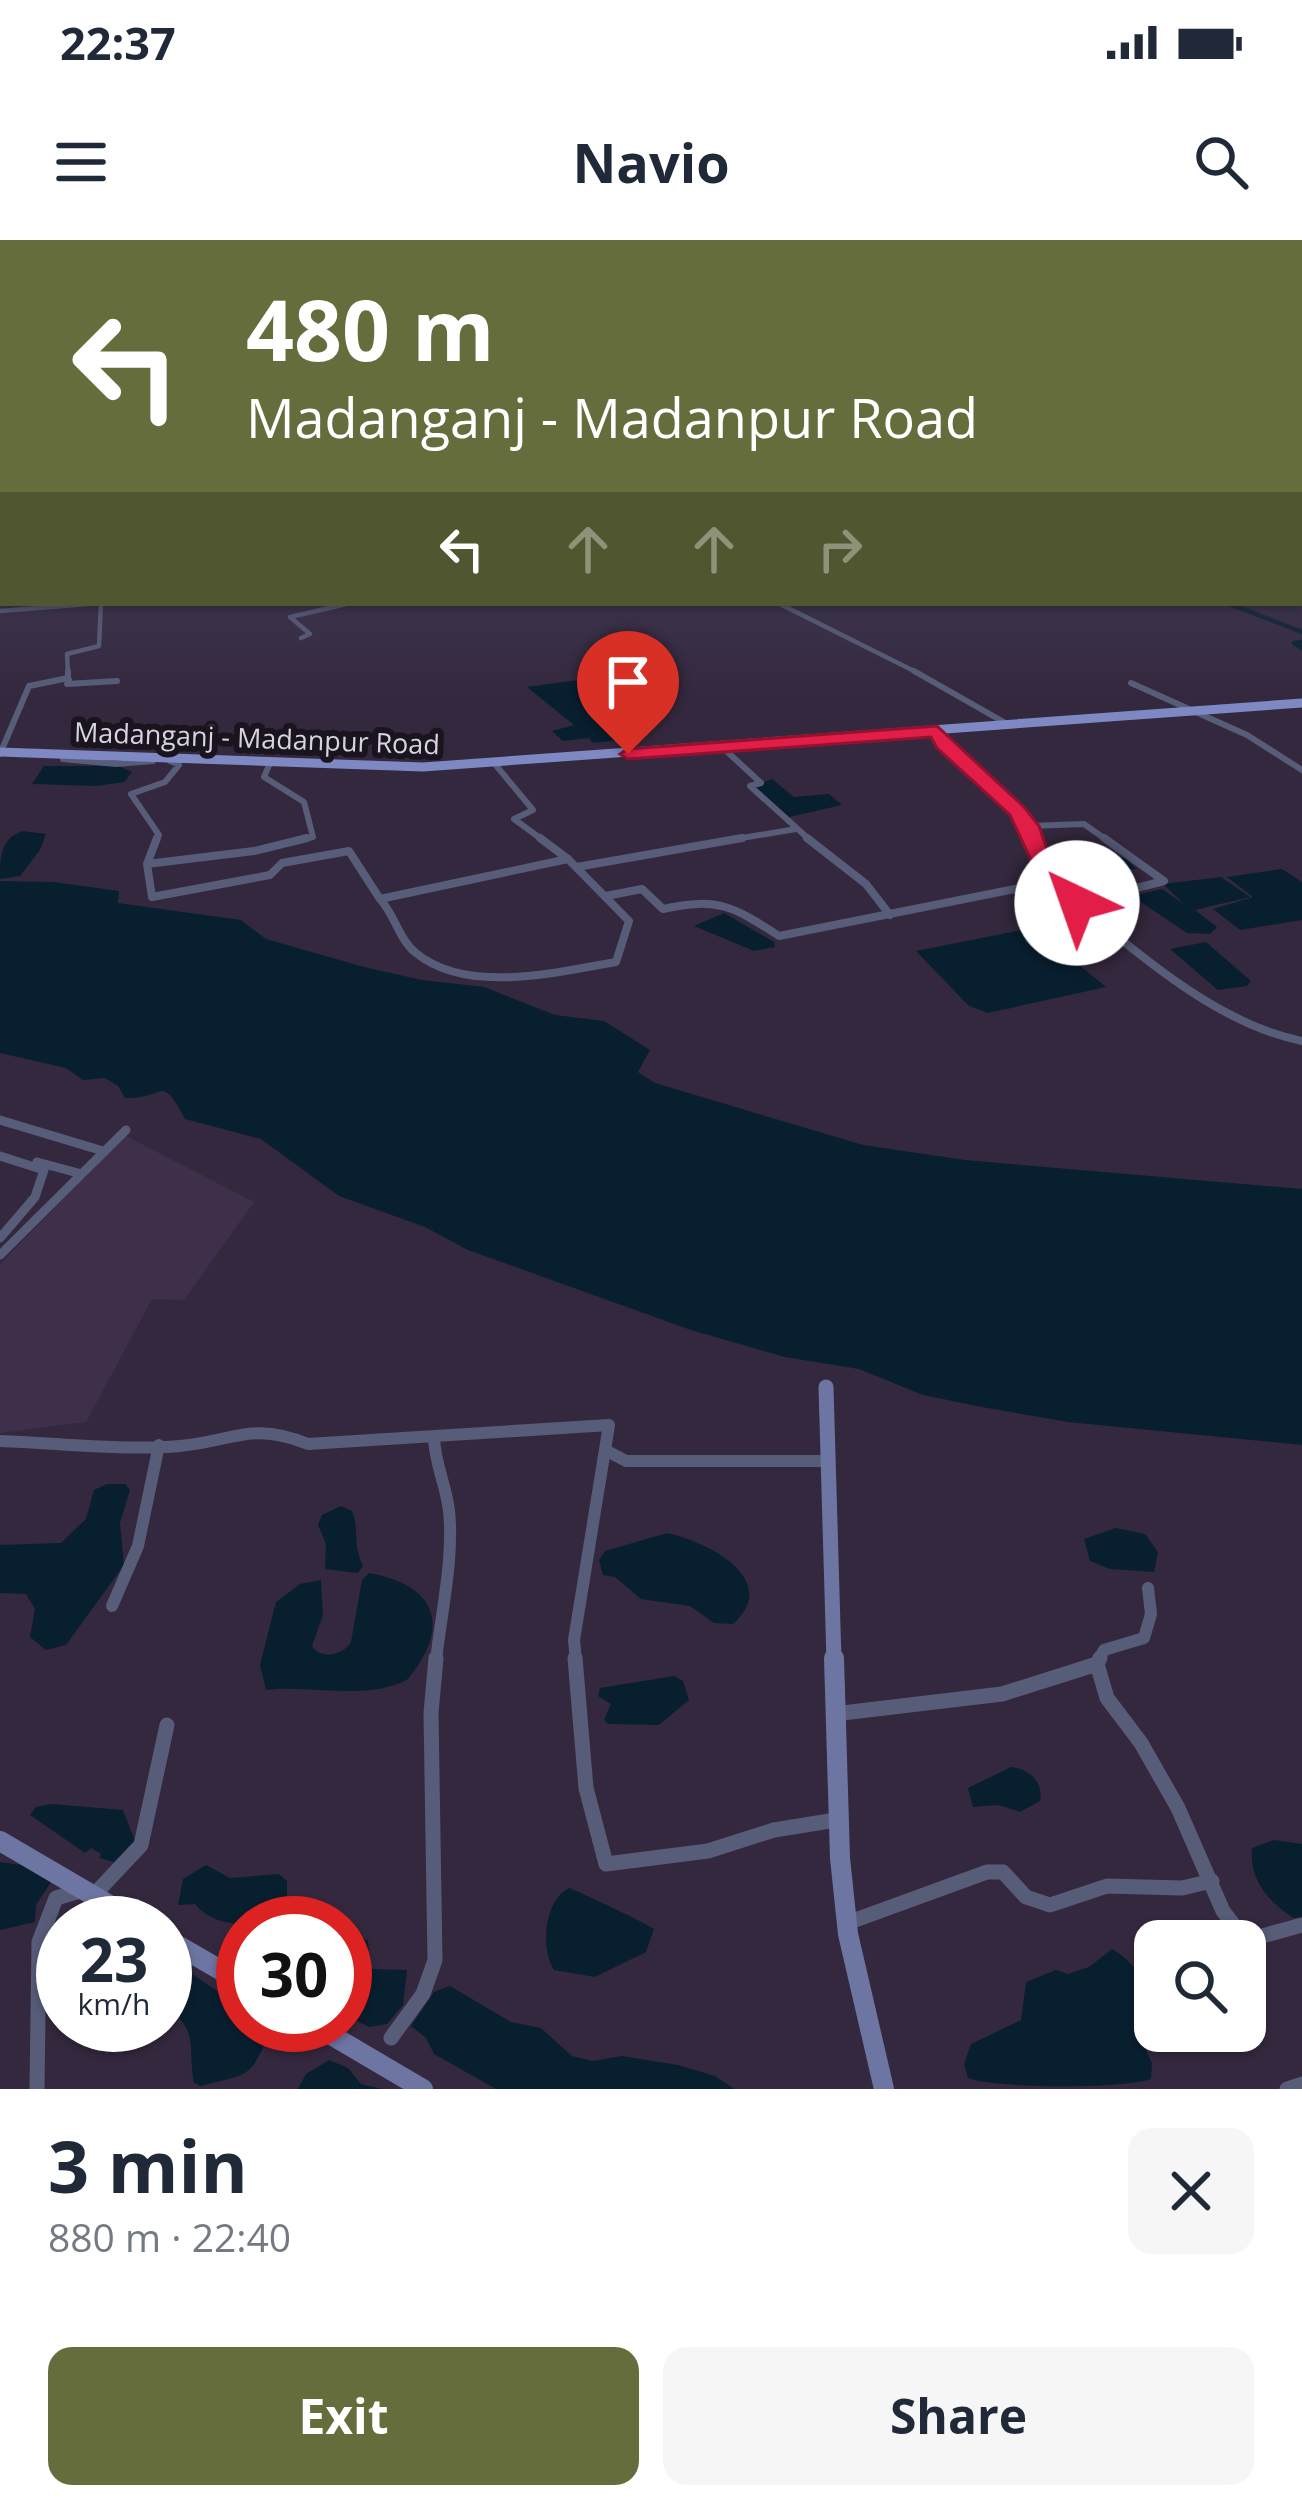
<!DOCTYPE html>
<html lang="en">
<head>
<meta charset="utf-8">
<style>
  :root { --surface:#fff; --page:#f6f6f7; --text:#1f2937; --muted:#747a83; --accent:#656d3d }
  body { margin:0; font-family:"Open Sans",sans-serif; background:var(--page); color:var(--text); height:100vh; display:flex; flex-direction:column; font-size:45px; white-space:nowrap }
  * { box-sizing:border-box; margin:0 }
  p { font-size:39px; color:var(--muted) }
  .icon { flex:none; width:66px; height:66px; fill:none; stroke:currentColor; stroke-width:2; stroke-linecap:round; stroke-linejoin:round }
  .map { position:relative; height:1849px; overflow:hidden }
  .side { display:flex; flex-direction:column; background:var(--surface); flex:1 }
  .side>* { flex:none }
  .hud { position:absolute; left:0px; top:0px; width:1302px; height:366px; box-shadow:0 3px 9px #0004; background:#656d3d; color:#fff; overflow:hidden }
  .buttons { position:absolute; left:1134px; top:1680px; display:grid; gap:24px }
  .buttons a { display:grid; place-items:center; width:132px; height:132px; border-radius:24px; background:var(--surface); box-shadow:0 3px 9px #0004; font-size:60px }
  .speed { position:absolute; left:36px; top:1656px; display:flex; gap:24px; font-size:60px; font-weight:700; text-align:center }
  .speed>* { display:grid; place-content:center; width:156px; height:156px; border-radius:50%; background:var(--surface); box-shadow:0 3px 9px #0004; line-height:1 }
  .speed small { font-size:30px; font-weight:400 }
  .speed .limit { border:18px solid #d22; background:#fff; color:#111 }
  .pin { position:absolute; display:grid; place-items:center; width:102px; height:102px; color:#fff; margin:-123px -51px; border-radius:50% 50% 50% 0; rotate:-45deg; box-shadow:0 0 12px #0007 }
  .pin .icon { rotate:45deg }
  .me { position:absolute; width:132px; margin:-66px; rotate:318deg; stroke-linejoin:round; filter:drop-shadow(0 0 9px #0008) }
  .turn { display:flex; align-items:center; gap:42px; height:252px; padding:0 48px; font-size:54px }
  .turn .icon { width:156px; height:156px; stroke-width:2.5 }
  .turn b { display:block; font-size:84px; line-height:102px }
  .lanes { display:flex; align-items:center; height:114px; padding:0 48px; background:#0003; justify-content:center; gap:60px; direction:ltr }
  .lanes .off { opacity:.35 }
  .round { display:grid; place-items:center; flex:none; width:126px; height:126px; border-radius:24px; background:var(--page) }
  .overview { display:flex; align-items:center; justify-content:space-between; height:204px; padding:0 48px }
  h1 { font-size:72px; font-weight:700; line-height:90px }
  .cta { display:flex; gap:24px; margin-top:auto; padding:24px 48px }
  .cta a { flex:1; height:138px; border-radius:24px; background:var(--accent); color:#fff; font-size:48px; font-weight:700; line-height:138px; text-align:center }
  .cta a+a { background:var(--page); color:var(--text) }
  .status { display:flex; justify-content:space-between; align-items:center; height:84px; padding:0 60px; background:var(--surface); direction:ltr }
  .status svg { height:33px; fill:currentColor }
  header { display:flex; justify-content:space-between; align-items:center; height:156px; padding:0 48px; background:var(--surface); font-size:54px; font-weight:700 }
  .map>svg:first-child { display:block }
</style>
</head>
<body>
<div class="status"><b>22:37</b><svg viewBox="0 0 49 12"><path d="M0 12V9h3v3zM5 12V6h3v6zM10 12V3h3v9zM15 12V0h3v12zM26 1h20v11H26zM47 4h2v5h-2z"/></svg></div>
<header><svg class="icon" aria-label="menu" viewBox="0 0 24 24"><path d="M4 6h16M4 12h16M4 18h16"/></svg>Navio<svg class="icon" aria-label="search" viewBox="0 0 24 24"><circle cx="10" cy="10" r="6"/><path d="M15 15l6 6"/></svg></header>
<div class="map">
<svg width="1302" height="1849" viewBox="0 0 1302 1849">
  <rect width="100%" height="100%" fill="#34283e"/>
  <path fill="#3e2f4b" d="M126,896L254,962L184,1060L152,1059L86,1182L0,1193V1024Z"/>
  <path fill="#081f30" d="M586,439L592,444L621,441L634,457L612,460L619,469L607,473L634,493L618,496L620,500L593,503L589,498L563,501L552,491L574,485L527,447Z
    M44,526H118L132,532L124,542L97,546L32,544Z
    M772,539L794,557L829,554L842,565L789,577L753,546Z
    M23,591L46,594L40,610L20,636L0,639C0,618 0,598 23,591Z
    M1102,611L1126,619L1136,629L1088,635L1062,618Z
    M1282,629L1302,642V680L1240,690L1213,669L1253,657L1227,637Z
    M1221,637L1250,657L1195,670L1217,687L1210,694L1187,693L1132,656L1162,649L1185,665L1163,644Z
    M0,641L53,642L119,651L118,663L241,680L266,699L364,727L422,740L484,747L555,775L604,781L650,810L638,832L655,843L863,905L965,920L1302,949V1205L1068,1182L982,1167L923,1155L859,1129L785,1117L691,1090L468,1010L425,987L339,956L261,899L185,879C160,832 166,859 125,858L118,846L105,838L83,840L66,828L0,813Z
    M724,673L774,702L775,707L754,711L694,686Z
    M1027,689L1036,690L1106,747L988,773L969,766L916,711Z
    M1206,702L1251,741L1247,746L1218,750L1170,709Z
    M107,1244H125L130,1250L120,1283L124,1325L66,1405L46,1410L30,1397L35,1369L26,1354L0,1353V1305L61,1303L86,1279L94,1250Z
    M341,1266L352,1271C360,1292 352,1302 363,1326L358,1333L325,1329L326,1304L318,1285L322,1275Z
    M1116,1288L1145,1294L1158,1312L1154,1332L1110,1329L1090,1321L1084,1299Z
    M667,1293C706,1301 783,1339 733,1384L714,1383L690,1366L641,1359L615,1337L603,1335L599,1320L605,1311Z
    M369,1333C436,1345 452,1385 408,1439C368,1462 309,1444 266,1450L260,1425L276,1362L300,1344L321,1340L323,1375L312,1406C320,1420 344,1415 351,1402L362,1340Z
    M674,1436L683,1441L689,1460L659,1485L608,1484L604,1480L611,1464L598,1456L600,1448Z
    M1011,1527C1029,1529 1044,1542 1040,1561L1020,1572L998,1565L973,1567L968,1548Z
    M51,1564L123,1570L135,1601L114,1622L99,1618L101,1614L91,1608L85,1613L30,1575L36,1567Z
    M1274,1600L1302,1604V1677L1294,1678C1268,1662 1249,1639 1252,1608Z
    M0,1622L22,1625L51,1642L36,1665L35,1682L0,1690Z
    M206,1625L230,1638L279,1634L287,1641V1664L272,1682C246,1685 215,1688 195,1664L178,1665L183,1639Z
    M569,1648C576,1650 648,1684 654,1689L646,1712L595,1737L554,1730C540,1708 544,1661 569,1648Z
    M345,1688L368,1701L370,1729L407,1730L403,1765L387,1784L369,1787L345,1775Z
    M1112,1709C1141,1725 1155,1759 1155,1791L1143,1804L1152,1823L1151,1839C1121,1849 998,1849 968,1838L964,1824L971,1804L1021,1780L1026,1742L1056,1730L1068,1734L1089,1727Z
    M175,1722L243,1769V1785L272,1789C248,1838 256,1832 201,1846L194,1843C187,1801 200,1795 165,1764Z
    M450,1746L511,1782L541,1788L572,1816L593,1821L622,1816L678,1825L715,1836L734,1849H496L434,1814L426,1798L411,1786L434,1752Z
    M329,1820L348,1828L361,1844L383,1849H298L306,1834Z"/>
  <g fill="none" stroke-linecap="round" stroke-linejoin="round">
    <path stroke="#081f30" stroke-width="4.5" d="M1188,363H1212
      M1227,363L1302,392
      M1302,402L1294,403L1302,408"/>
    <path stroke="#575d79" stroke-width="4.5" d="M778,363L920,434
      M0,371L101,363
      M301,398L310,394L290,377L351,363
      M68,434L67,414L99,406L101,363"/>
    <path stroke="#575d79" stroke-width="6" d="M914,431L1009,485
      M69,440L67,444L117,441
      M1131,443L1247,495L1302,530
      M937,491L943,504C975,532 1020,560 1034,601
      M722,507L761,543L750,546L811,601
      M0,514L29,446L68,438V431
      M63,519L116,524L153,521
      M270,523L264,537L304,562L313,597L294,601
      M494,523L533,570L514,579L544,601
      M1029,586L1084,584L1108,601
      M155,601L159,595L131,554L165,542L179,525L170,521
      M724,601L796,589"/>
    <path stroke="#575d79" stroke-width="8" d="M157,598L147,624L254,611L307,598
      M807,598L866,644L890,675
      M1033,598L1043,627L1079,652L1077,663
      M1104,598L1164,641L1077,663C1142,717 1218,784 1302,801
      M147,624L152,657L270,635L282,623L349,611L380,659L568,619
      M577,627L742,598
      M606,656L642,649L663,669C718,657 733,666 779,696L1030,646L1077,663
      M380,659C395,675 399,700 416,713C467,755 557,732 616,722L629,681L568,619L540,598"/>
    <path stroke="#575d79" stroke-width="9" d="M0,880L103,911
      M0,916L44,930L35,957L0,998
      M37,922L78,933
      M0,1015L126,890"/>
    <path stroke="#575d79" stroke-width="12" d="M434,1198C435,1225 446,1244 449,1271C454,1318 441,1374 436,1421
      M0,1201C59,1203 121,1211 180,1206C234,1201 252,1181 308,1204L609,1185L574,1400L576,1421
      M607,1211L626,1221H827
      M112,1366L138,1306L159,1205
      M1098,1421L1104,1410L1144,1398L1151,1374L1148,1348"/>
    <path stroke="#575d79" stroke-width="15" d="M575,1418L586,1548L606,1624L708,1611L774,1590L836,1580
      M1097,1424L1107,1458L1141,1503L1178,1568L1223,1671L1240,1693L1255,1698L1302,1685
      M834,1474L1002,1454L1097,1424L1100,1418
      M93,1656L141,1605L167,1485
      M847,1683L987,1632H1003L1026,1657L1050,1665L1107,1646L1182,1648L1212,1641
      M391,1798L423,1754L435,1720L431,1473L436,1418
      M37,1849L39,1702L56,1658L77,1652
      M1287,1849L1302,1844"/>
    <path stroke="#6d76a3" stroke-width="15" d="M826,1147L834,1421"/>
    <path stroke="#6d76a3" stroke-width="20" d="M834,1418L840,1618L848,1694L884,1849
      M0,1601L140,1683
      M165,1698L243,1743
      M314,1785L423,1849"/>
    <path stroke="#7e89c3" stroke-width="9" d="M0,512L423,527L1302,463"/>
  </g>
  <linearGradient id="sky" x2="0" y2="1"><stop stop-color="#1d1622"/><stop offset="0.43" stop-color="#4a4863"/><stop offset="1" stop-color="#4a4863" stop-opacity="0"/></linearGradient>
  <rect width="1302" height="453" fill="url(#sky)"/>
  <path fill="#e11d48" stroke="#92132f" stroke-width="3" d="M937,486L1024,567L1039,586L1052,624L1089,652L1085,668H1070L1068,654L1036,631L1010,575L937,508L931,497L628,519L620,514L628,509Z"/>
  <g text-anchor="middle" stroke-width="12" stroke-linejoin="round" paint-order="stroke">
    <g font-size="27" fill="#d9d2e0" stroke="#19141d">
      <text transform="translate(257 499) rotate(2)" y="9">Madanganj - Madanpur Road</text>
    </g>
  </g>
</svg>
<div class="buttons">
<a><svg class="icon" aria-label="search" viewBox="0 0 24 24"><circle cx="10" cy="10" r="6"/><path d="M15 15l6 6"/></svg></a>
</div>
<div class="speed"><div>23<small>km/h</small></div><div class="limit">30</div></div>
<div class="pin" style="left:628px;top:514px;background:#d93025"><svg class="icon" aria-label="arrive" viewBox="0 0 24 24"><path d="M6 21V4h12l-3 4 3 4H6"/></svg></div>
<svg class="me" style="left:1077px;top:663px" viewBox="-20 -20 40 40"><circle r="19" fill="#fff"/><path d="M0-13L10 11 0 6-10 11z" fill="#e11d48"/></svg>
<div class="hud">
<div class="turn"><svg class="icon" aria-label="left" viewBox="0 0 24 24"><path d="M17 20v-9H6M10 6l-5 5 5 5"/></svg><div><b>480 m</b>Madanganj - Madanpur Road</div></div>
<div class="lanes"><svg class="icon" aria-label="left" viewBox="0 0 24 24"><path d="M17 20v-9H6M10 6l-5 5 5 5"/></svg><svg class="icon off" aria-label="ahead" viewBox="0 0 24 24"><path d="M12 20V5M6 11l6-6 6 6"/></svg><svg class="icon off" aria-label="ahead" viewBox="0 0 24 24"><path d="M12 20V5M6 11l6-6 6 6"/></svg><svg class="icon off" aria-label="right" viewBox="0 0 24 24"><path d="M7 20v-9h11M14 6l5 5-5 5"/></svg></div>
</div>
</div>
<section class="side">
<div class="overview"><div><h1>3 min</h1><p>880 m · 22:40</p></div><a class="round"><svg class="icon" aria-label="close" viewBox="0 0 24 24"><path d="M6 6l12 12M18 6L6 18"/></svg></a></div>
<div class="cta"><a>Exit</a><a>Share</a></div>
</section>
</body>
</html>
